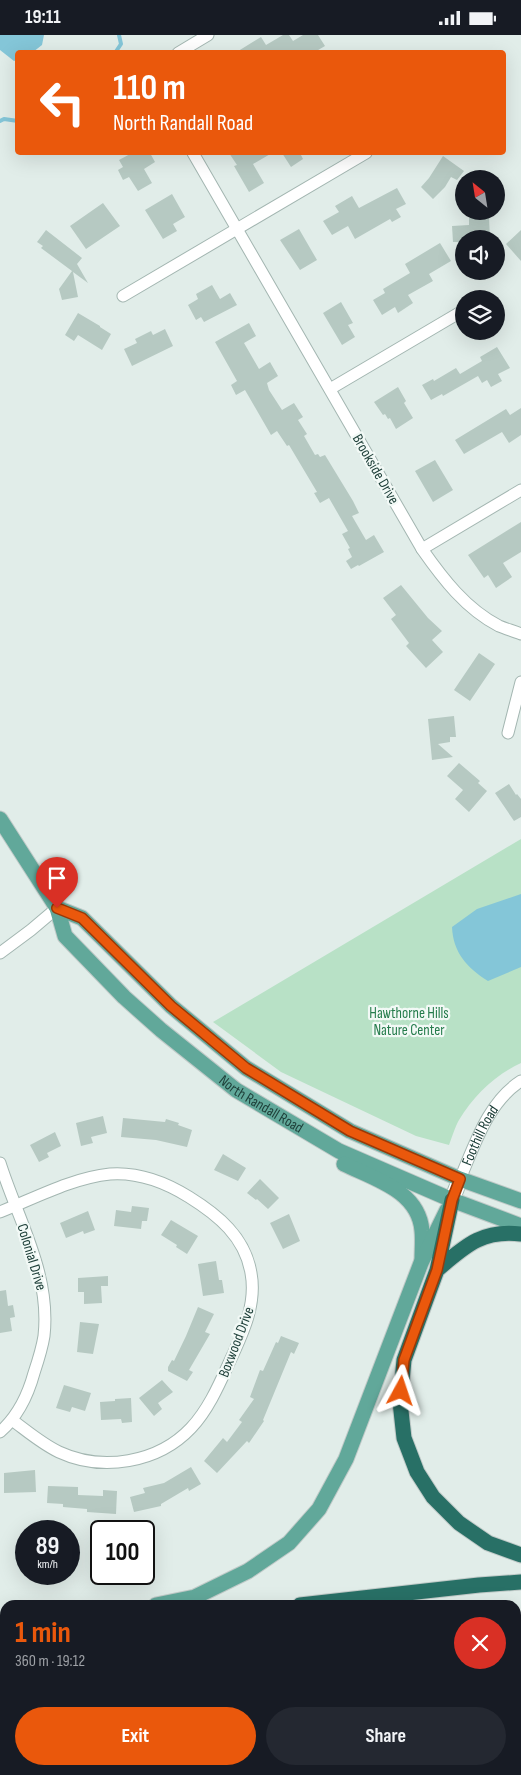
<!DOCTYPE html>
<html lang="en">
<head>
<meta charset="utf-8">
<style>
  :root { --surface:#171b24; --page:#242831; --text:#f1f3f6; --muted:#9ea1a6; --accent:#ea580c }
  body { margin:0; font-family:"Sofia Sans Condensed",sans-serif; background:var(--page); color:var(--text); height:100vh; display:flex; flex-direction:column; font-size:19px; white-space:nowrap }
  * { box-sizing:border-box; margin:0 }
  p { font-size:16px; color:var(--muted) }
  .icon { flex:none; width:28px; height:28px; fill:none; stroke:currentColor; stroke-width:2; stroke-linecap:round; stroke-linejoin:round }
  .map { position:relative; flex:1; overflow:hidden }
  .panel { position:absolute; left:0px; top:1565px; width:521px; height:175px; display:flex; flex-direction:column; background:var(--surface); border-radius:15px 15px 0 0; box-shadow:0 5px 20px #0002 }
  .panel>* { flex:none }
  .hud { position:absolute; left:15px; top:15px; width:491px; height:105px; border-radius:5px; box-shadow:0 5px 20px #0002; background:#ea580c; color:#fff; overflow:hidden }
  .needle { width:32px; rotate:330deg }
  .fabs { position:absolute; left:455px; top:135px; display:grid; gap:10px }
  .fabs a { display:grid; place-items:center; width:50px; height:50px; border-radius:50%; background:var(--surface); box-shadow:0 5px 20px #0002; font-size:25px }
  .speed { position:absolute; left:15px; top:1485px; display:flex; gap:10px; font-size:25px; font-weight:700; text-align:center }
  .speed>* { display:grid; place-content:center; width:65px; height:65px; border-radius:50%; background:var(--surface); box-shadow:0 5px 20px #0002; line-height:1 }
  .speed small { font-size:12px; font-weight:400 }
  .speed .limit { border:2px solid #111; border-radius:8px; background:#fff; color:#111 }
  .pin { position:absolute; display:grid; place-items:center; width:42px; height:42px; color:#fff; margin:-51px -21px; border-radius:50% 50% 50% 0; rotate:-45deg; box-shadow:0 0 5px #0007 }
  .pin .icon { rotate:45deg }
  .me { position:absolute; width:55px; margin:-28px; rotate:5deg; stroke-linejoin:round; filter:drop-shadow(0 0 4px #0008) }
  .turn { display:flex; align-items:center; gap:18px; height:105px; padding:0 15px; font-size:22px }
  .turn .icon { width:65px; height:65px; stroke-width:2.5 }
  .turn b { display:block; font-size:35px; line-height:42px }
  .round { display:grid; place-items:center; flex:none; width:52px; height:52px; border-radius:26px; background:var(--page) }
  .overview { display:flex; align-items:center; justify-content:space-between; height:85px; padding:0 15px }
  h1 { font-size:30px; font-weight:700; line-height:38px; color:var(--accent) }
  .primary-button { display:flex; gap:10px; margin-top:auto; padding:10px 15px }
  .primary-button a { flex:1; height:58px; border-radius:30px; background:var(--accent); color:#fff; font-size:20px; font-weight:700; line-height:58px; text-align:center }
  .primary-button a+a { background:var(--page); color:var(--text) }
  .status { display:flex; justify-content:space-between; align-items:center; height:35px; padding:0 25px; background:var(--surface); direction:ltr }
  .status svg { height:14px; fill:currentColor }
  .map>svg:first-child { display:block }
</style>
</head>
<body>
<div class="status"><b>19:11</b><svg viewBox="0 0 49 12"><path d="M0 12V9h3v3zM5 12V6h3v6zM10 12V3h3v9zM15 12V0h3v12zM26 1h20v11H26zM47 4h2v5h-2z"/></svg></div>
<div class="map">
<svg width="521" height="1740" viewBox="0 0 521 1740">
  <rect width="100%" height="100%" fill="#e1ede9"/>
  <path fill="#b8e1c6" d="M521,804V1028C495,1040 474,1060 459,1085C455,1092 452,1102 449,1110L416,1101L281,1037L213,987Z"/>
  <path fill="#84c6d8" d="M0,0H44L42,10L33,17L18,18L17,25L14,26L0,15Z
    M521,859V932L488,946C467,933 453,917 452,892L477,874Z"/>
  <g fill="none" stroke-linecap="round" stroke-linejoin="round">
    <path stroke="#84c6d8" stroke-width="4" d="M115,18L121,9L119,0
      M0,86L4,84L18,86"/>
  </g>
  <path fill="#b6c9c2" d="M283,0H289L293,6L303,0H318L325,11L313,18H235L261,2L266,10Z
    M132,118H150L155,127L144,134L152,148L138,156L129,142L123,145L118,135L123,132L119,125Z
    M229,118H272L253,129L264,148L249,157L234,131L237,130Z
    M282,118H300L303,124L291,132Z
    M443,121L464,136L457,145L451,142L445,152L433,164L421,152L429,143Z
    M397,153L406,169L396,174L401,182L392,187L390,184L355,204L348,191L332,200L323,186L339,177L335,171L352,161L359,173Z
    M172,159L185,182L173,189L177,196L163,204L145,175Z
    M103,168L120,191L86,214L70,191Z
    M489,182L490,204H464V207H453L452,191L469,190V183Z
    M299,194L317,225L300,235L280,205Z
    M46,195L82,223L77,229L88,248L73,237L78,262L62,265L59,254L72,236L41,213L43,211L37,207Z
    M521,195V226L506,209Z
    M440,208L451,226L429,239L433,246L408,260L413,268L398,278L395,272L382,280L373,265L385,258L383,254L410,238L405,229Z
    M212,250L220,264L230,258L237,270L204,287L201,282L196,285L188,270L198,264L196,259Z
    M341,267L353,288L348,290L355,302L342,310L323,278Z
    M78,278L100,291V292L111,299L102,315L78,300L74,306L65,300Z
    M249,288L256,301L244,308L259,334L270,327L278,341L267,348L269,355L282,375L294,368L303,382L298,385L307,399L304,401L315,420L318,419L320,422L325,420L353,466L359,478L352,481L366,505L374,500L384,517L359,531L358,530L351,534L346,526L352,522L348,514L350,513L342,499L348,496L329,463L320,468L314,458L317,457L289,410L287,411L277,396L271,400L245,355L236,360L231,350L237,346L215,307Z
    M165,294L173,311L132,331L124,314L137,308L135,304L151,296L153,300Z
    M497,312L510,333L498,339L502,346L491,352L487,345L482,348L478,341L443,361L442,359L431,365L422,350L433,344L434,346L456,333L460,339L482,326L480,322Z
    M398,352L406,366L404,368L413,383L396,394L390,383L388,384L385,379L383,380L374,367Z
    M521,373V400L509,408L502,397L464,419L455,405L506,374L510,380Z
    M435,425L453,455L433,467L415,436Z
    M521,487V517L503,528L512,542L496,553L488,540L484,543L468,520Z
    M401,550L428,583L442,596L432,605L443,617L426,633L406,611L409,608L391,584L396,580L383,563Z
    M479,618L495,629L470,666L454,655Z
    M454,681L456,702H450V707L438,709L453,722L432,725L428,684Z
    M459,728L480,746L478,748L487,756L469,777L455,764L463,755L447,741Z
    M509,749L516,760L517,759L521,764V782L514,786L495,758Z
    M103,1081L107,1098L91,1102L93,1108L81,1111L76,1088Z
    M123,1083L165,1087L166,1084L179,1088L178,1090L192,1095L187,1112L156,1105L121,1102Z
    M55,1097L61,1111L47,1118L49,1122L39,1127L30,1110Z
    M223,1119L246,1133L238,1146L214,1135Z
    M260,1144L279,1163L268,1174L257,1164L256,1165L247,1158Z
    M132,1171L149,1173L147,1186H142L141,1194L114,1191L116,1175L131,1177Z
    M88,1176L95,1195L84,1199L83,1196L66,1203L60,1188Z
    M289,1179L300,1206L283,1214L270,1188Z
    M171,1185L198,1201L187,1219L176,1212L177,1210L161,1200Z
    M216,1226L219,1245H222L224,1258L203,1261L198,1229Z
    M108,1241V1251H101L102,1268L84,1269V1257H78V1243Z
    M6,1255L8,1271L13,1270L15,1282L10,1283L12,1296L0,1298V1256Z
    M198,1272L214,1279L205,1297L210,1299L189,1335L193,1337L187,1346L168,1336V1332L172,1325L174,1326L186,1301Z
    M80,1287L99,1289L93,1319L77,1317Z
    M281,1301L299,1308L294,1319L291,1317L263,1385L264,1386L249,1408L247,1406L217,1438L204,1426L223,1403L227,1407L242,1387L239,1385L254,1364L250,1362L260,1335L263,1336L276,1307L278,1308Z
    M162,1345L173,1357L158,1368L162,1374L154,1381L139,1363Z
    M64,1350L91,1358L85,1376L72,1372L70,1377L56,1373Z
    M131,1363L132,1387L122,1388L121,1384L101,1385L100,1367L115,1366V1364Z
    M191,1432L201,1449L189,1456L188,1453L161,1469V1471L134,1477L130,1462L145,1458L143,1453L164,1448Z
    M35,1435L36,1457L4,1458V1438Z
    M48,1451L78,1452V1460L103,1461V1455L117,1456L116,1479L87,1477V1474L63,1472V1469L47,1468Z"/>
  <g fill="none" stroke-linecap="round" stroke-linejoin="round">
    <g stroke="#a3b6b1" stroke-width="13">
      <g id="street">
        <path d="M178,18L208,0"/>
        <path d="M193,118L422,514C443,544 466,574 499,591C506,594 514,596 521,599"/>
        <path d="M123,261L366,118"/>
        <path d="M330,354L464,275"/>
        <path d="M422,514L521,455"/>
        <path d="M508,698L521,647"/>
        <path d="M0,918L31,895L57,873"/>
        <path d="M0,1128C18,1185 51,1239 44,1301C42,1314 38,1326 34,1338C28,1360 17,1382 0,1397"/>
        <path id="s1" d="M460,1144C475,1109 488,1067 521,1046"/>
        <path d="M0,1177C35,1163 72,1143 110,1139C138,1137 165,1147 189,1162C218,1180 245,1202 251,1238C257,1270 242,1300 229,1328C219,1350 208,1375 191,1393C158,1428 102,1437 59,1417C42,1409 27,1396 12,1385"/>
        <path d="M0,1704L5,1703"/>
        <path d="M516,1729H521"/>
        <path d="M361,1740V1735"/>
      </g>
    </g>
    <g stroke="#9ebab2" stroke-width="17">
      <path id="secondary" d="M452,1165L460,1144"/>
    </g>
    <g stroke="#c0cac8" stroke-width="17">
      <g id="primary">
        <path id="s2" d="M0,784L57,873L65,901L124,962L161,995L236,1055L339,1116L452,1165L521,1191"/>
        <path d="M57,873L82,883L171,971L246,1033L350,1096L460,1144L521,1166"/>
        <path d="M344,1129C375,1144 419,1156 422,1196C423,1205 422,1215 422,1224"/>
        <path d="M156,1570L195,1562L248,1536L289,1508L319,1474L346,1424L421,1228L447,1175"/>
        <path d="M0,1592H5"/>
        <path d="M516,1608H521"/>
        <path d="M0,1643L5,1642"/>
      </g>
    </g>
    <g stroke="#c0cac8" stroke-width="17">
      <path id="highway" d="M452,1165L437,1235L404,1325L400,1367L404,1403L417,1437L433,1462L459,1488L488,1508L521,1520
        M437,1235C464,1212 482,1194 521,1199
        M300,1570L479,1550L521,1547
        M516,1589L521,1588
        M0,1606L5,1605"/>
    </g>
    <use href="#street" stroke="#fff" stroke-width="11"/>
    <use href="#secondary" stroke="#fff" stroke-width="15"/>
    <use href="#primary" stroke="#61a89a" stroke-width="15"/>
    <use href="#highway" stroke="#287066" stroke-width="15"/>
  </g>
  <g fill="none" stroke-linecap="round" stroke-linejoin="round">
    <g stroke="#983908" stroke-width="12">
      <path id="route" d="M57,873L82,883L171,971L246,1033L350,1096L460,1144L452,1165L437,1235L404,1325L401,1356"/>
    </g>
    <use href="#route" stroke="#ea580c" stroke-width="9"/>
  </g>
  <g text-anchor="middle" stroke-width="4.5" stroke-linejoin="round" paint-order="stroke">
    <g font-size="15" fill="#1f403a" stroke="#f2f9f6">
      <text transform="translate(376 434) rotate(60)" y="5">Brookside Drive</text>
      <text dy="5" stroke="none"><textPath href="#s2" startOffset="394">North Randall Road</textPath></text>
      <text dy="5" stroke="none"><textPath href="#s1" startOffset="48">Foothill Road</textPath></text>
      <text transform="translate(32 1222) rotate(73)" y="5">Colonial Drive</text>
      <text transform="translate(236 1307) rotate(-69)" y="5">Boxwood Drive</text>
    </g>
    <g font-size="15" fill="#257c4c" stroke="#f2f9f6">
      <text x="409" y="983">Hawthorne Hills<tspan x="409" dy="17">Nature Center</tspan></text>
    </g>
  </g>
</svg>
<div class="fabs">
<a><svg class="needle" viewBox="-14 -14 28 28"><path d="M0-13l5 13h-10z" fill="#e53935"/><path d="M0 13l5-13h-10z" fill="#9ea1a6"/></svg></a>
<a><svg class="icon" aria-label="sound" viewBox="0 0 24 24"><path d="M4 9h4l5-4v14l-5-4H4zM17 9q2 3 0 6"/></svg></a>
<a><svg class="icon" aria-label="layers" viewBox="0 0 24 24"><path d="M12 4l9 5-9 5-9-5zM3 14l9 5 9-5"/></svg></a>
</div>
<div class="speed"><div>89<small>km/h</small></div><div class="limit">100</div></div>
<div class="pin" style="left:57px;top:873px;background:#d93025"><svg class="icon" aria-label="arrive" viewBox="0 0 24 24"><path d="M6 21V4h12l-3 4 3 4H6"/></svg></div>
<svg class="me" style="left:401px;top:1356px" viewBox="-20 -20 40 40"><path d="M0-17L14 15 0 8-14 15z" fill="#ea580c" stroke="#fff" stroke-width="4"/></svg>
<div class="hud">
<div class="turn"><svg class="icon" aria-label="left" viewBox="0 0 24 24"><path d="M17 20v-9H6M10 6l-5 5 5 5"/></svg><div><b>110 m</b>North Randall Road</div></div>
</div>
<section class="panel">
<div class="overview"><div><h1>1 min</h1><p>360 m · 19:12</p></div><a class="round" style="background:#d93025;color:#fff"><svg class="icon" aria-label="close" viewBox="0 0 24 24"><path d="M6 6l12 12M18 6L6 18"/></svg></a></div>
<div class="primary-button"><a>Exit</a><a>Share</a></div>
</section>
</div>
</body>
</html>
